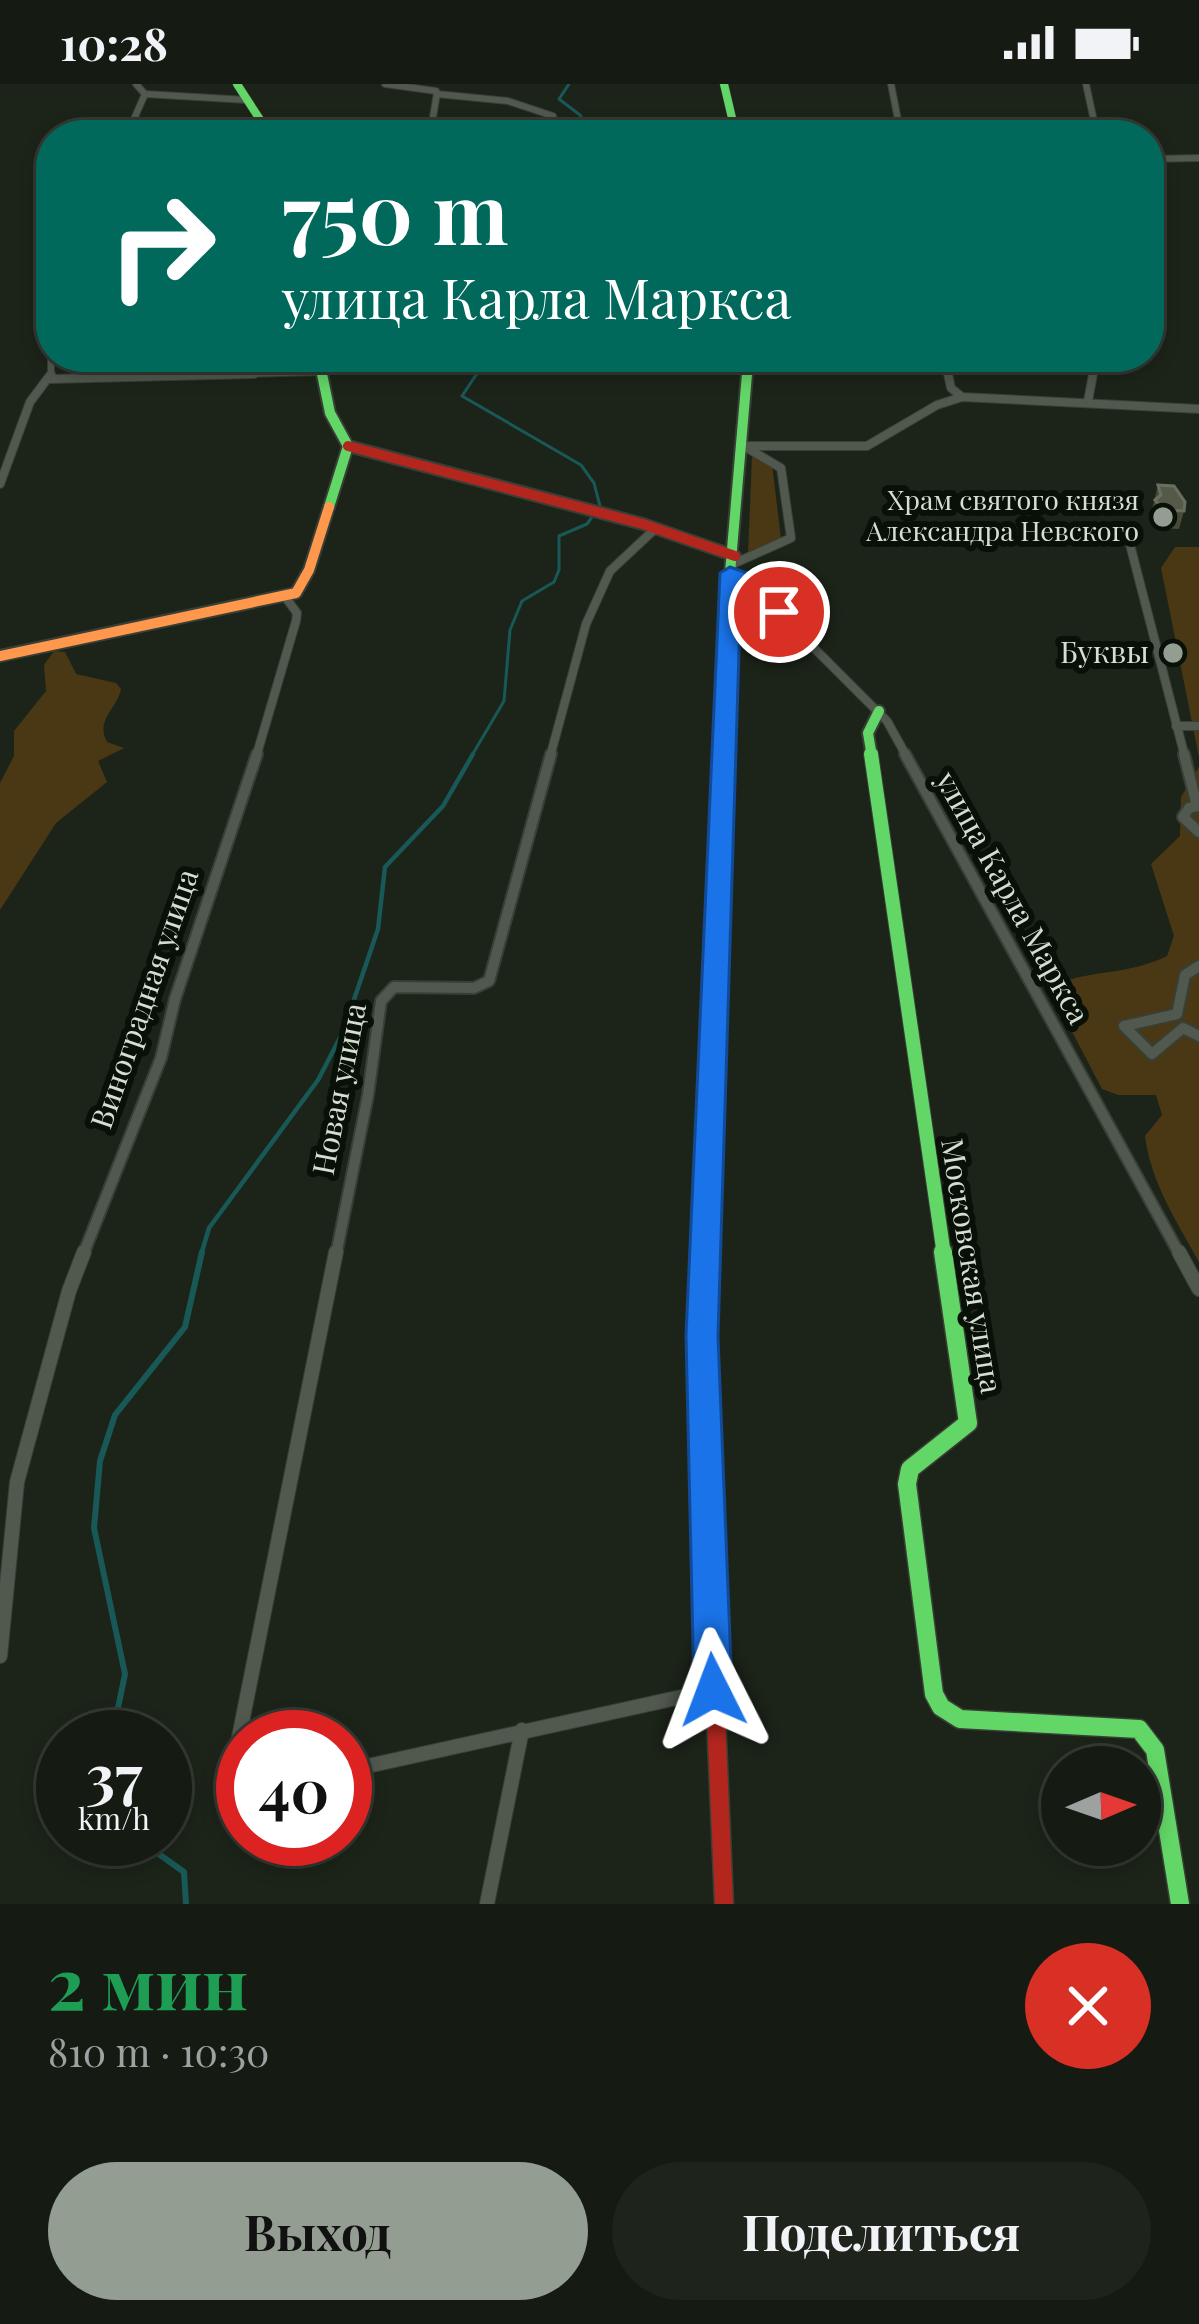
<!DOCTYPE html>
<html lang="ru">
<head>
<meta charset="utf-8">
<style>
  :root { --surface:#151b13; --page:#1e241c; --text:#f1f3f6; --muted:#9da1a0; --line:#343933; --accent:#949d91 }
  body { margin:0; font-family:"Playfair Display",serif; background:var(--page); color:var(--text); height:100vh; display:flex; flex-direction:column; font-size:45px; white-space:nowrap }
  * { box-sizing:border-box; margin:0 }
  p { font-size:39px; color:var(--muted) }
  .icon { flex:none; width:66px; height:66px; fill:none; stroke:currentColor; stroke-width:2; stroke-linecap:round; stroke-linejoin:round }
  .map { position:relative; height:1820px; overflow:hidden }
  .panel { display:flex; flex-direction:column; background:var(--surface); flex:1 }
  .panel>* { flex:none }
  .banner { position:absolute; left:36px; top:36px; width:1128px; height:252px; border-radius:48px; box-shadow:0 6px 18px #0003,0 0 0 3px var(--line); background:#00695c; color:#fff; overflow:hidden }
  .needle { width:78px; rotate:88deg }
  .buttons { position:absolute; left:1041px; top:1662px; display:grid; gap:24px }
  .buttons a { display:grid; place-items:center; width:120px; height:120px; border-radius:50%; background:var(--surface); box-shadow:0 6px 18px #0003,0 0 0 3px var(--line); font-size:60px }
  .speed { position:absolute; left:36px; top:1626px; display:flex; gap:24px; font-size:60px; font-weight:700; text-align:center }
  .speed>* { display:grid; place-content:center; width:156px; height:156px; border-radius:50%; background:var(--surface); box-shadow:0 6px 18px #0003,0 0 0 3px var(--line); line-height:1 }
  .speed small { font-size:30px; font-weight:400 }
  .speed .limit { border:18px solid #d22; background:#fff; color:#111 }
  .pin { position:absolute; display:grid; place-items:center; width:102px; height:102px; color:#fff; margin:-51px; border:6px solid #fff; border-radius:50%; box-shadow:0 3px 12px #0007 }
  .me { position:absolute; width:132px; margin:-66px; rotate:357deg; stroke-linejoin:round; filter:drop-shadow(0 0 9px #0008) }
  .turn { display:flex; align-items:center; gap:42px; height:252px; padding:0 48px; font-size:54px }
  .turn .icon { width:156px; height:156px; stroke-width:2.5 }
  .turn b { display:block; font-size:84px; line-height:102px }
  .round { display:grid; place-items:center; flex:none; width:126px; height:126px; border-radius:63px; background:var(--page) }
  .summary { display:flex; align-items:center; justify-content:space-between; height:204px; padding:0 48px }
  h1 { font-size:72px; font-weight:700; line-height:90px; color:#1e9e55 }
  .button { display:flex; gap:24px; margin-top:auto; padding:24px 48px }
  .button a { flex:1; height:138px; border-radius:72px; background:var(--accent); color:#111; font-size:48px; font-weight:700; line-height:138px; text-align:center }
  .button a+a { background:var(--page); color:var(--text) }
  .status { display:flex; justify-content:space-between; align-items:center; height:84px; padding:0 60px; background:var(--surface); direction:ltr }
  .status svg { height:33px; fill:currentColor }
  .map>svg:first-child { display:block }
</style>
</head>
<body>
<div class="status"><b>10:28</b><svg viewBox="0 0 49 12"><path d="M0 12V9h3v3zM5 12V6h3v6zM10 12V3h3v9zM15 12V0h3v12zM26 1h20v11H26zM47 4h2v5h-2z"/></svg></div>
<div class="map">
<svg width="1199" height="1820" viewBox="0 0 1199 1820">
  <rect width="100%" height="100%" fill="#1c2419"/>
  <path fill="#4a3814" d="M757,372L772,380L781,455L748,471L752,373Z
    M1175,463H1199V673L1161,484Z
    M54,567L65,568L76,590L116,599L121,605C117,625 95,636 107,658L124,664L98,677L107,698L56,739L0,826V699L14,672V647L46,607L44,581Z
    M1199,683V1178C1177,1138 1151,1099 1145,1052L1162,1031L1156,1011H1118L1102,1005L1054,913L1055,901C1092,885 1126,892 1167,872L1174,852L1151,780L1180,752L1181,713Z"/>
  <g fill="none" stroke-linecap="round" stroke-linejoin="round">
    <path stroke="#185857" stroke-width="3" d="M569,0L559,15L580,31L592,51
      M471,673L504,617L510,546L522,517L554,498L559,486V452L587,440L600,422L594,399L581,381L462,312L488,273"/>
    <path stroke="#185857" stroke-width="4.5" d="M201,1171L209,1144L318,996L343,948L378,845L385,783L443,722L473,670"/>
    <path stroke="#185857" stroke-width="6" d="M112,1653L125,1590L94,1444L100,1377L115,1331L185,1243L202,1168
      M102,1755L156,1768L184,1788L186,1820"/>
    <g stroke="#383f36" stroke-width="8">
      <path id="street-far3" d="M385,0L436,7
        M891,0L901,51
        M1086,0L1097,51
        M145,10L247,16
        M437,10L508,17L553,32
        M127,51L145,10L136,0
        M430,51L437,9
        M1149,75L1199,74
        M51,270V293
        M944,273L948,293
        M138,293L321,288
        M1092,293L1096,273"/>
    </g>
    <g stroke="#383f36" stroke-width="10">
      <path id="street-far2" d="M948,290L951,304L962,313
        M51,295L254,290
        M1088,317L1093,290
        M744,362H867L937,321L962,313L1199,325
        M0,400L30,318L51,290
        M1127,449L1185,673
        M733,480L791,454L781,384L747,364
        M730,489L745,495L887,637L907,673
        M1176,642H1199
        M256,673L296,537L297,529L286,514
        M550,673L586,540L610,487L656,444"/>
    </g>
    <g stroke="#383f36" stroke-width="14">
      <path id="street-far1" d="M905,670L1180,1171
        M1184,670L1197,722
        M1199,722L1189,724L1183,733L1199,748
        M1199,882L1185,891L1177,930L1124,942L1152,970L1183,944L1199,952
        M83,1171L161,974L175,915L257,670
        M336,1171L368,1011L381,917L394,903L474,904L489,897L551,670"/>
    </g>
    <g stroke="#383f36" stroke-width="16">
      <path id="street" d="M1179,1168L1199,1205
        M0,1572L17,1398L69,1207L84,1168
        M345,1687L713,1606
        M243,1705L236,1700L233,1683L336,1168
        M487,1820L522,1646"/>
    </g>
    <g stroke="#383f36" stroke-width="9">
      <path id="fast-far3" d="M237,0L270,51
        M724,0L736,51
        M318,273L322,293
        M746,293L748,273"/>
    </g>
    <g stroke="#383f36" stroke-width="14">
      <path id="fast-far2" d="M322,290L330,329L348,362L329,423
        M722,673L727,524L747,290
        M872,673L868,649L879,627"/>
    </g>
    <g stroke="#383f36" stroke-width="16">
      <path id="fast-far1" d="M871,670L944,1171
        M705,1171L722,670"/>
    </g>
    <g stroke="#383f36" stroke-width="21">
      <path id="fast" d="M705,1168L701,1291L708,1445
        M943,1168L968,1339L910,1385L907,1400L934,1610L941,1623L960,1635L1139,1645L1155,1666L1180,1820"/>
    </g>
    <g stroke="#383f36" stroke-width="14">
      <path id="slow" d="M0,572L296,509L309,486L329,423"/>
    </g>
    <g stroke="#383f36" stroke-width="14">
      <path id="jam-far1" d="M348,362L643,440L735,472"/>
    </g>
    <g stroke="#383f36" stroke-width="21">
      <path id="jam" d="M708,1445L724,1820"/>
    </g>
    <use href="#street-far3" stroke="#51584e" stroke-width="6"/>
    <use href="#street-far2" stroke="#51584e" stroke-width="8"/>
    <use href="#street-far1" stroke="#51584e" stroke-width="10"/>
    <use href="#street" stroke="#51584e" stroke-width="14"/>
    <use href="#fast-far3" stroke="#63d668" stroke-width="8"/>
    <use href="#fast-far2" stroke="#63d668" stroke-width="10"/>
    <use href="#fast-far1" stroke="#63d668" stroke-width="14"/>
    <use href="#fast" stroke="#63d668" stroke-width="18"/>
    <use href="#slow" stroke="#ff974d" stroke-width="10"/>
    <use href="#jam-far1" stroke="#b3261e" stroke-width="10"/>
    <use href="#jam" stroke="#b3261e" stroke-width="18"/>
  </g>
  <path fill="#464a38" d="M1158,401L1184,427L1179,445L1157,444L1150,434Z"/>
  <path fill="#555a48" stroke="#696f5e" stroke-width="3" d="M1158,401L1174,402L1185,418L1184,427L1163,426L1155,416L1161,411Z"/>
  <path fill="#1a73e8" stroke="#114b97" stroke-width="3" d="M730,483L753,491L790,528L779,534L741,502L718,1252L732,1606L726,1620L713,1625L700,1620L694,1606L686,1252L720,489Z"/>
  <g fill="#949d91" stroke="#091007" stroke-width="4.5">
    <circle cx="1163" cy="433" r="12"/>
    <circle cx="1173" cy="569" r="12"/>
  </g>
  <g text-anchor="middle" stroke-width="12" stroke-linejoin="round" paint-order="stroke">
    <g font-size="27" fill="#d5ded1" stroke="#091007" text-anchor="end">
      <text x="1139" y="426">Храм святого князя<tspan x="1139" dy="31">Александра Невского</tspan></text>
    </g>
    <g font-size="30" fill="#d5ded1" stroke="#091007" text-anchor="end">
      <text x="1149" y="579">Буквы</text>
    </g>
    <g font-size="30" fill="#d5ded1" stroke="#091007">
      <text transform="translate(1012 814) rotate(61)" y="10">улица Карла Маркса</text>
      <text transform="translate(145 915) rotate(-71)" y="10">Виноградная улица</text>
      <text transform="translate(340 1005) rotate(-79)" y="10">Новая улица</text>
      <text transform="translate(971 1182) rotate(81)" y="10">Московская улица</text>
    </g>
  </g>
</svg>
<div class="buttons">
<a><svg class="needle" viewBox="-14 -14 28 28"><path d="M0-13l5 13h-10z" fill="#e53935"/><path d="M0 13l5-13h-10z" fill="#9da1a0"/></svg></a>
</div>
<div class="speed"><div>37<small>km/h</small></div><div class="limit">40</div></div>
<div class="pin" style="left:779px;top:528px;background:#d93025"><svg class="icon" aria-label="arrive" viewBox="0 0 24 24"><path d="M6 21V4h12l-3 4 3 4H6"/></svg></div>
<svg class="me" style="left:713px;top:1606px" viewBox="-20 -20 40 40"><path d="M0-17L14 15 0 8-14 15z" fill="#1a73e8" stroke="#fff" stroke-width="4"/></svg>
<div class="banner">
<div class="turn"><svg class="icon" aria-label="right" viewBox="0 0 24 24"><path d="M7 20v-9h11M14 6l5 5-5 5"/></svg><div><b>750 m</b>улица Карла Маркса</div></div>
</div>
</div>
<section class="panel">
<div class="summary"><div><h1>2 мин</h1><p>810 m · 10:30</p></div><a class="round" style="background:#d93025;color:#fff"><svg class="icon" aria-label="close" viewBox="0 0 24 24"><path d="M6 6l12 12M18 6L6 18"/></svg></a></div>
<div class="button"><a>Выход</a><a>Поделиться</a></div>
</section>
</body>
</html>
